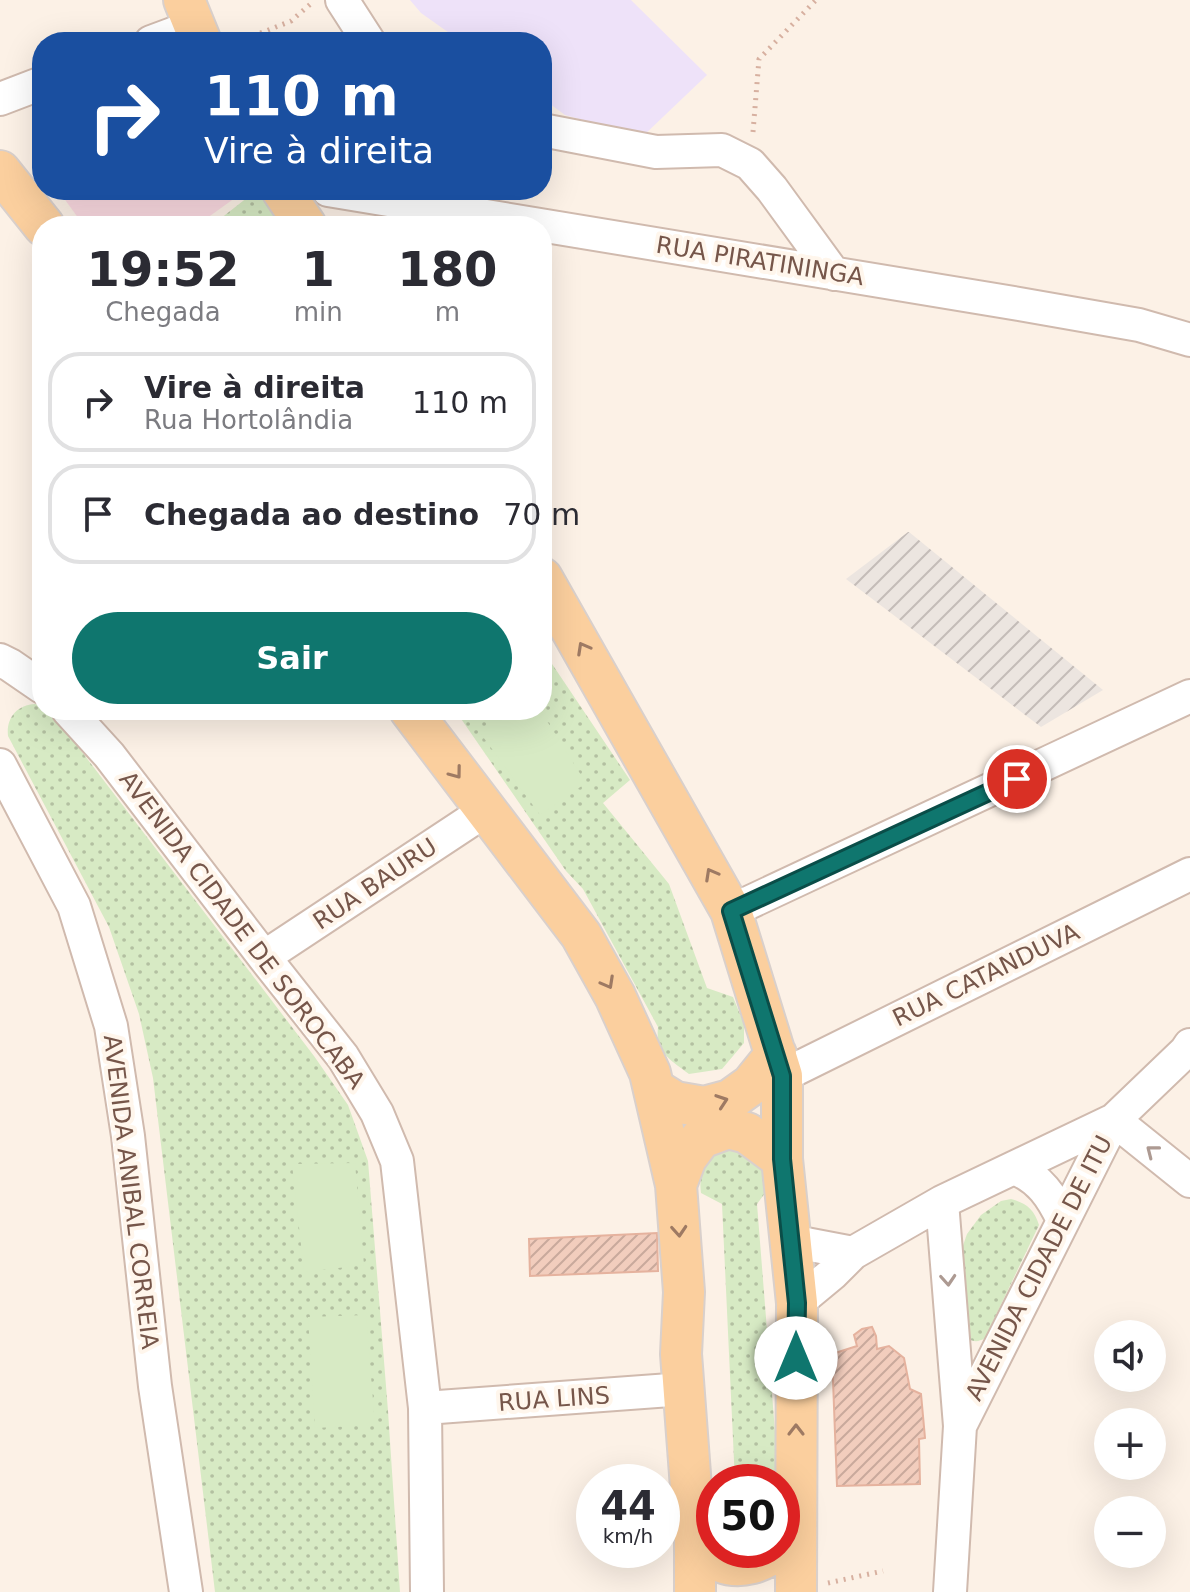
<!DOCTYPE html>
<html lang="pt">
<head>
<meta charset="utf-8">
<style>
  :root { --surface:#fff; --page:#f7f7f7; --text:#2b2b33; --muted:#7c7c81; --line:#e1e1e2; --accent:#0f766e }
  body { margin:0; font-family:"DejaVu Sans",sans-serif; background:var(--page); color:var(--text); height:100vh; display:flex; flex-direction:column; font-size:30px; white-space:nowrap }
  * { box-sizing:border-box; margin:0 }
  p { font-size:26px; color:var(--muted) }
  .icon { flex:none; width:44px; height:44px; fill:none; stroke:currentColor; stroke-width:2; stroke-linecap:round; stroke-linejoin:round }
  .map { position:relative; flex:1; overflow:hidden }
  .details { position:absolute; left:32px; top:216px; width:520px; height:504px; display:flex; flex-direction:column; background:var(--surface); border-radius:32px; box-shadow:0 8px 32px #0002 }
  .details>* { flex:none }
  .guide { position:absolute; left:32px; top:32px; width:520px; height:168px; border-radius:32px; box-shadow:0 8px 32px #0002; background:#1a4fa0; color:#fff; overflow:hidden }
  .controls { position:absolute; left:1094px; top:1320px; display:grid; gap:16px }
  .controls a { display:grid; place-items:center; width:72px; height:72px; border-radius:50%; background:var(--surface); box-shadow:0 8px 32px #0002; font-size:40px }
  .speed { position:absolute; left:576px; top:1464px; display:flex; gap:16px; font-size:40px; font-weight:700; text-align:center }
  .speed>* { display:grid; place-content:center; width:104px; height:104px; border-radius:50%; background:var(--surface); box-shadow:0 8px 32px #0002; line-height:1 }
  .speed small { font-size:20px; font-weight:400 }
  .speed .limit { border:12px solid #d22; background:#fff; color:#111 }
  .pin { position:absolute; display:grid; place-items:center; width:68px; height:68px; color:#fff; margin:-34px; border:4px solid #fff; border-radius:50%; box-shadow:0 2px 8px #0007 }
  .me { position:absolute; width:88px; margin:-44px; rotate:0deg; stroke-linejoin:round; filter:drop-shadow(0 0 6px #0008) }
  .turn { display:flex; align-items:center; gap:28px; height:168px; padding:0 40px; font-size:36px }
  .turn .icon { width:104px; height:104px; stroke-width:2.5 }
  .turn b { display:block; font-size:56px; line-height:68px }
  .eta { display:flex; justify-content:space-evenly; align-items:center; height:136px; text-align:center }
  .eta b { font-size:48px; font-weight:700; line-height:56px }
  .cta { display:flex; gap:16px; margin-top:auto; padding:16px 40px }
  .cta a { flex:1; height:92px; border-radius:48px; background:var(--accent); color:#fff; font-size:32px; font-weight:700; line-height:92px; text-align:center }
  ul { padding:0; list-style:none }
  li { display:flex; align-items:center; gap:24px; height:100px; margin:0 16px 12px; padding:0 24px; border:4px solid var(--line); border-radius:32px }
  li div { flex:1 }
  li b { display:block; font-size:30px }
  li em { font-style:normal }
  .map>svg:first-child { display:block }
</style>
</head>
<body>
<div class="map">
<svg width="1190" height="1592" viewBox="0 0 1190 1592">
  <defs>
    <pattern id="industrial-furrows" width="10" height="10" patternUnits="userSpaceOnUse" patternTransform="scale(2)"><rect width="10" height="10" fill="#ece5e0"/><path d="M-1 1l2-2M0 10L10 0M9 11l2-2" fill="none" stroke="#c4bcb8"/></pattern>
    <pattern id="park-dots" width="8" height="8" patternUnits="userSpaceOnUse" patternTransform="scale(2)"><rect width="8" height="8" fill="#d7eac4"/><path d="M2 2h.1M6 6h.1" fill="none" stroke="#b3c0a1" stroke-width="1.8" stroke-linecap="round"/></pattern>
    <pattern id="building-hatch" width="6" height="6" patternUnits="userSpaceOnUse" patternTransform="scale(2)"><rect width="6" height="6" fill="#f2cdbd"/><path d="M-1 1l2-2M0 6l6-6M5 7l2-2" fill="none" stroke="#c9a99c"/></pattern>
  </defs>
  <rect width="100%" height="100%" fill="#fcf1e6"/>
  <path fill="url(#industrial-furrows)" d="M908,532H909L1103,690L1041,727L846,579Z"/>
  <path fill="#eee2f9" d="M410,0H631L707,75L642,137L565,115L542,98V42H462L421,13Z"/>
  <path fill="#fad9e0" d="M58,190H246L196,226H84Z"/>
  <path fill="url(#park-dots)" d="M257,190H263L284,226H211Z
    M542,649L630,780L603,803L669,884L707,988L733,997L744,1024V1043L722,1069L689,1074C671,1060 655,1053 658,1027L583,889L566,871L455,710H542Z
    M35,704L42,706V710H50L314,1056L348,1105L368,1161L388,1411L400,1592H215L153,1078L139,1014L109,927L8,736C6,718 17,705 35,704Z
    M726,1147L759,1156L768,1189L757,1204L779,1482H735L722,1204L701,1193C698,1172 706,1156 726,1147Z
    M1011,1199C1026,1203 1034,1209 1039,1225L985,1338C979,1342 974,1342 968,1339L959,1257L967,1234L981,1215L1001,1201Z"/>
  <path fill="#d7eac4" d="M512,710H540L586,783L540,815L481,734Z
    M355,1163L364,1265L304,1272L292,1164Z
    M366,1315L375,1425L315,1428L308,1317Z"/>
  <path fill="url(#building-hatch)" stroke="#e5b29e" stroke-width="2" d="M657,1233L658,1271L530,1276L529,1239Z
    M872,1327L876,1336L877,1349L889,1346L904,1358L910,1389L921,1394L925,1438L919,1439L920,1484L837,1486L832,1354L857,1346L854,1335L862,1329Z"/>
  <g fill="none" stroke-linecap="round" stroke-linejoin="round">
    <g stroke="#d0baae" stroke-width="36">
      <path id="minor" d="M342,0L369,42
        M151,42L194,26
        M0,99L42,83
        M542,130L656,152L722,150L750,164L772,189L834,274
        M328,190L1019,304L1139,325L1190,340
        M0,660L10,665L42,687
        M68,710L109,755L264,957L343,1057L377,1113L397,1161L425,1408L427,1592
        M0,765L74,906L111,1026L128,1136L155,1386L186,1592
        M731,911L1190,696
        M264,957L485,811
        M782,1076L1190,874
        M1114,1120L1190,1181
        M1014,1168C1040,1178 1052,1197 1063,1220
        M942,1202L960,1426
        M790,1241L853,1253
        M797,1303L832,1274L853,1253L942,1202L1114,1120
        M425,1408L684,1389
        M950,1592L960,1426L1114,1120L1186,1051L1190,1045"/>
    </g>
    <g stroke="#d9d0cc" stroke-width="44">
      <path id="major" d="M184,0L201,42
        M0,171L44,226
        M282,190L306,226
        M542,578L731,911L782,1076V1159L797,1303L796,1592
        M410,710L581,935L615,996L650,1073L676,1185L684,1292L681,1354L695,1541V1592
        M654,1089L675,1102L704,1107L730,1100L751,1085L776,1054
        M676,1185L686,1158L701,1138L728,1128L747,1133L782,1159
        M695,1541C702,1547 712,1558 721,1562C741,1570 762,1562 777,1550"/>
    </g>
    <path stroke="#d7b0a0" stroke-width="5" stroke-dasharray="2 6" stroke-linecap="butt" d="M238,42L291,21L314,1
      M753,132L759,59L816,0
      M828,1583L883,1571"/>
    <use href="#minor" stroke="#fff" stroke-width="32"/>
    <use href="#major" stroke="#fbcf9e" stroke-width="40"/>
  </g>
  <defs><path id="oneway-chevron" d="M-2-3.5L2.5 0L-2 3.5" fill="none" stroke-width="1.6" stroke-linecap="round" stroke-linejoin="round" transform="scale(2)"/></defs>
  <g stroke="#9e7a63">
    <use href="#oneway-chevron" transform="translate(583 648) rotate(-119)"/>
    <use href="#oneway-chevron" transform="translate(456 773) rotate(53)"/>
    <use href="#oneway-chevron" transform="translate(711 874) rotate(-119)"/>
    <use href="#oneway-chevron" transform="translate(608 983) rotate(61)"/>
    <use href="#oneway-chevron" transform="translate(722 1101) rotate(-19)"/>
    <use href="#oneway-chevron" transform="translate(679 1231) rotate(86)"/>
    <use href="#oneway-chevron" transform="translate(796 1430) rotate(-90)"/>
  </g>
  <g stroke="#ad9a92">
    <use href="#oneway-chevron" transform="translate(1152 1151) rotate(-142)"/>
    <use href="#oneway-chevron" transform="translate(948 1280) rotate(86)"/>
  </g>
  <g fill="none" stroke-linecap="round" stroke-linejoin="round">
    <g stroke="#0a4d48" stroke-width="20">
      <path id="route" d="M796,1358L797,1303L782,1159V1076L731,911L1017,779"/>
    </g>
    <use href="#route" stroke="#0f766e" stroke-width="14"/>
  </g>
  <g text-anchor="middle" stroke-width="8" stroke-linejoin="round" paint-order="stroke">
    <g font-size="24" fill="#76564a" stroke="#fff6ec">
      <text transform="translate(760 261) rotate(9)" y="8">RUA PIRATININGA</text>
      <text transform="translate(375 884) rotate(-34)" y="8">RUA BAURU</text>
      <text transform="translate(242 930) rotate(53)" y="8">AVENIDA CIDADE DE SOROCABA</text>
      <text transform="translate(986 975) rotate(-26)" y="8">RUA CATANDUVA</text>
      <text transform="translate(131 1192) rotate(83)" y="8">AVENIDA ANIBAL CORREIA</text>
      <text transform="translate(1039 1268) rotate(-63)" y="8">AVENIDA CIDADE DE ITU</text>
      <text transform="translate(554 1399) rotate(-4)" y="8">RUA LINS</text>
    </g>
  </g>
</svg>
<div class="controls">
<a><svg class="icon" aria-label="sound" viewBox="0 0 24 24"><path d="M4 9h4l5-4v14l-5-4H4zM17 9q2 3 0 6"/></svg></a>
<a>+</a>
<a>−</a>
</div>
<div class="speed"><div>44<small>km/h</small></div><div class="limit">50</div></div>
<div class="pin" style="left:1017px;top:779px;background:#d93025"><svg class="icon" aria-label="arrive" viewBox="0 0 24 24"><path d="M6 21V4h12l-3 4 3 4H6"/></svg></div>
<svg class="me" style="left:796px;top:1358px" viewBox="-20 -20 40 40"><circle r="19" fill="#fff"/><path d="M0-13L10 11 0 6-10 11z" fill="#0f766e"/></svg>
<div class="guide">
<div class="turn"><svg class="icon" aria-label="right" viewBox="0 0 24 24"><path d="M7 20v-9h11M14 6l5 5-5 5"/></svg><div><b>110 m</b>Vire à direita</div></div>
</div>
<section class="details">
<div class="eta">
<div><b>19:52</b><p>Chegada</p></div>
<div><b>1</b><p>min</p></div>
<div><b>180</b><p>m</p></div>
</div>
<ul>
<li><svg class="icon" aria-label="right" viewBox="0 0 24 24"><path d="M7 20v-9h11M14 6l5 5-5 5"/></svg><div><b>Vire à direita</b><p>Rua Hortolândia</p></div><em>110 m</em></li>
<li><svg class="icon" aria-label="arrive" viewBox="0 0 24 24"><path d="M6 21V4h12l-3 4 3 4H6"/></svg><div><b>Chegada ao destino</b></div><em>70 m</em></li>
</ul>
<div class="cta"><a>Sair</a></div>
</section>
</div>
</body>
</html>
